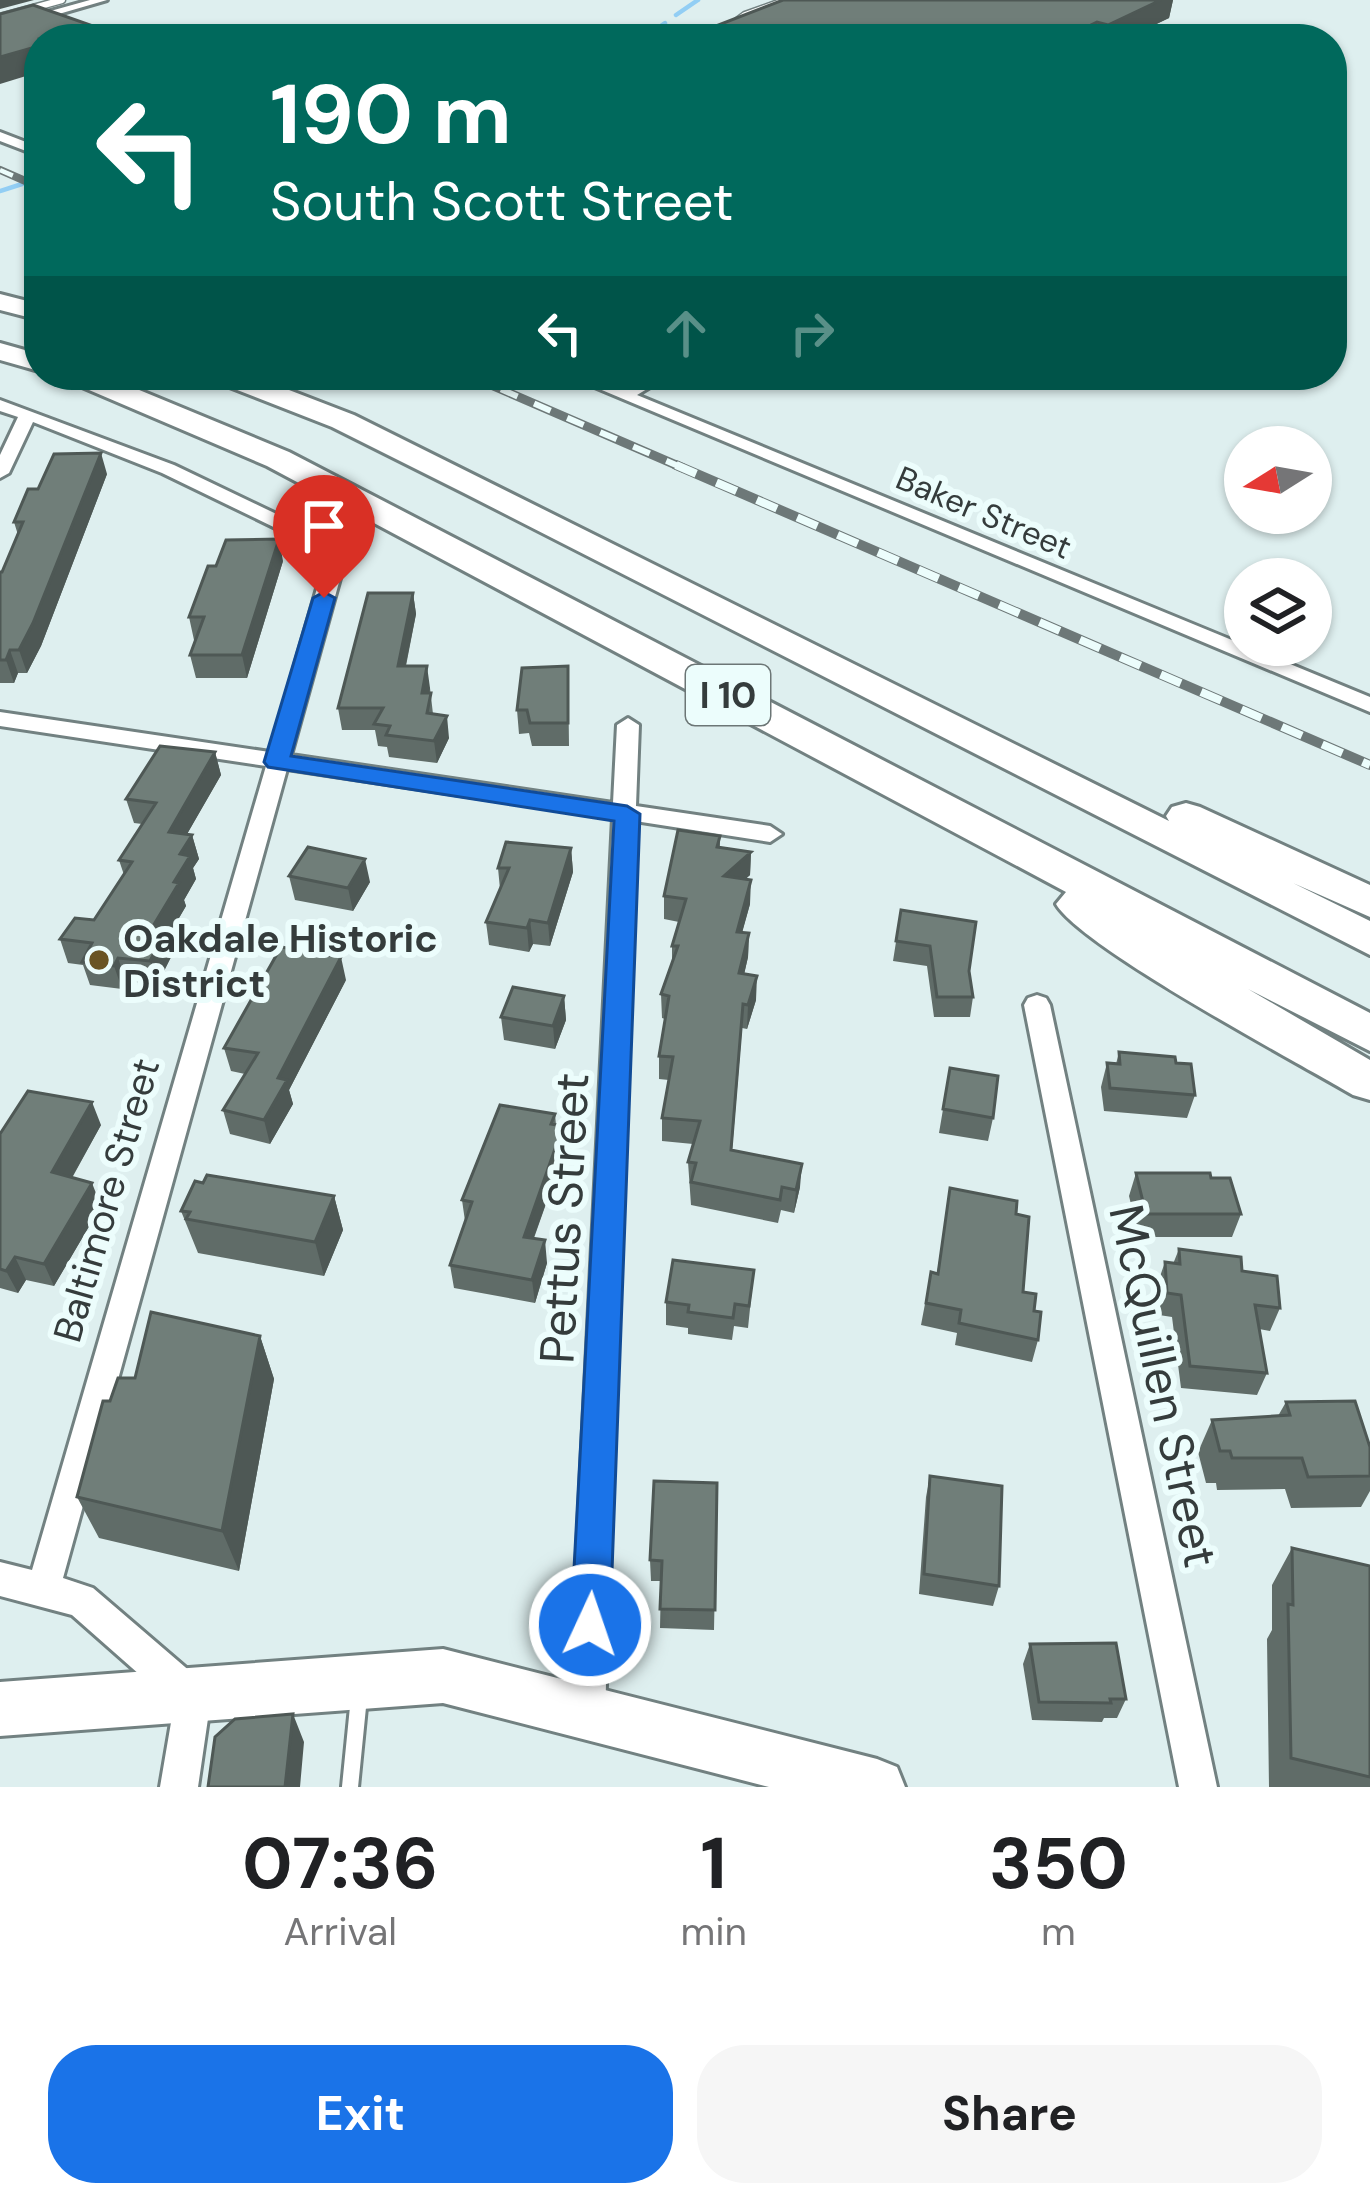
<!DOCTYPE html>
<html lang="en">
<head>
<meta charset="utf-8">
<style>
  :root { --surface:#fff; --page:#f6f6f6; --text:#202124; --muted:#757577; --accent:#1a73e8 }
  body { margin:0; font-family:"DM Sans",sans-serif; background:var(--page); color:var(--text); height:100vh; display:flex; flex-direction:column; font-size:45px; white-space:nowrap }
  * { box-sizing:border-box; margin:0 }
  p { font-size:39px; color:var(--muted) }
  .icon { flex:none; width:66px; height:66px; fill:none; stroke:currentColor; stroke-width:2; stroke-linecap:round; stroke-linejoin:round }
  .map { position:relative; height:1787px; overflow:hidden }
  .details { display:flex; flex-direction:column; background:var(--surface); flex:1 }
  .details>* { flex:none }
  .hud { position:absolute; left:24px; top:24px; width:1323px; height:366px; border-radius:48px; box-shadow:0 3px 9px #0004; background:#00695c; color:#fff; overflow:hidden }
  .needle { width:78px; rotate:259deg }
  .fabs { position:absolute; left:1224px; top:426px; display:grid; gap:24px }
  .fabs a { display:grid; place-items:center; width:108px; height:108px; border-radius:50%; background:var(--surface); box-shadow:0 3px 9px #0004; font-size:60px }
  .pin { position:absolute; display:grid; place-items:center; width:102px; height:102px; color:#fff; margin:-123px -51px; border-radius:50% 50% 50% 0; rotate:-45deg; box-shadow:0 0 12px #0007 }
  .pin .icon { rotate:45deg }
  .me { position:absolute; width:132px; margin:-66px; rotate:3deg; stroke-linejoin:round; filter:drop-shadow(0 0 9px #0008) }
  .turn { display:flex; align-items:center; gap:42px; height:252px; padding:0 48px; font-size:54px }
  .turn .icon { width:156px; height:156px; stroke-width:2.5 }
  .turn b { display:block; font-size:84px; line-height:102px }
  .lanes { display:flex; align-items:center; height:114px; padding:0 48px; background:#0003; justify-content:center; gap:60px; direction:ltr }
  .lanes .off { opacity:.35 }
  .eta { display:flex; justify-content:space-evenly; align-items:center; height:204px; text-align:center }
  .eta b { font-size:72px; font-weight:700; line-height:84px }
  .action { display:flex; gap:24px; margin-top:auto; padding:24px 48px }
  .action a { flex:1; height:138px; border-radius:48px; background:var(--accent); color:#fff; font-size:48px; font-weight:700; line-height:138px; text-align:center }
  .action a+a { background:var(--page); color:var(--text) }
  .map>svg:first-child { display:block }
</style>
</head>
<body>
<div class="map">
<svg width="1370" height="1787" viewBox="0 0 1370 1787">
  <rect width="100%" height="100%" fill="#deefef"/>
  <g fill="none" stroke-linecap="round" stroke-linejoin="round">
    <path stroke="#92cef4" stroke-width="4.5" d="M676,15L698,0
      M642,39L665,23
      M0,191L22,184"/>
    <g stroke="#728181" stroke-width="9">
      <path id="service-far1" d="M0,17L62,0
        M713,39L745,15L787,0"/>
    </g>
    <g stroke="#728181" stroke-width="22">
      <path id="service" d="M350,1787L359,1697"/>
    </g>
    <g stroke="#728181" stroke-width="6">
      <path id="minor" d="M90,0H107L0,31V25Z
        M0,132L39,147V156L0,141Z
        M566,375H588L623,390L650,375H670L637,395L1370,697V712Z
        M0,400L174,465L337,543L346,557L291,755L613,803L617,725L628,718L639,725L636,806L770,826L782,834L770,842L635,821L605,1714L600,1727L587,1732L574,1727L569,1714L613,818L287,769L63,1578L93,1588L206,1685L211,1698L198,1787H160L174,1705L72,1615L0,1596V1562L32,1570L266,766L0,726V712L270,752L326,557L323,551L162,473L33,422L9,473L0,478V455L18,417L0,411Z
        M1037,995L1046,998L1050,1005L1217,1787H1179L1024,1005L1028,998Z"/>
    </g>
    <g stroke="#728181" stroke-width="6">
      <path id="primary" d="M443,1649L877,1759L897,1767L905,1787H769L443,1703L0,1736V1682Z"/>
    </g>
    <g stroke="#728181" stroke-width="6">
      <path id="motorway" d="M0,294L39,304V320L0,310Z
        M0,343L39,354V371L0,360Z
        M64,375H103L289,452L1370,1013V1051L1248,989L1370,1060V1100L1353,1095C1297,1062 1082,948 1056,904L1066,892L267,466L68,381Z
        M210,375H250L354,415L1169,821L1166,816L1172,807L1186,803L1200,807L1370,885V917L1293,883L1370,921V955L464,493L332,427L214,381Z"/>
    </g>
    <use href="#service-far1" stroke="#fff" stroke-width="6"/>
    <use href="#service" stroke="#fff" stroke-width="16"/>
    <use href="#minor" fill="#fff" fill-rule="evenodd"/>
    <use href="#primary" fill="#fff" fill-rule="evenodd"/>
    <use href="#motorway" fill="#fff" fill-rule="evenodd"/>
    <g stroke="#6d7878" stroke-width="8">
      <path id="rail-far2" d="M0,170L39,187"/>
    </g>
    <g stroke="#6d7878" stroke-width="9">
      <path id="rail-far1" d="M468,375L683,468"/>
    </g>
    <g stroke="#6d7878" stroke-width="10">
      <path id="rail" d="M676,465L1370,765"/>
    </g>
    <use href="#rail-far2" stroke="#ecfdfc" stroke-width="4.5" stroke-dasharray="14" stroke-linecap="butt"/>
    <use href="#rail-far1" stroke="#ecfdfc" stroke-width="6" stroke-dasharray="18" stroke-linecap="butt"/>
    <use href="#rail" stroke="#ecfdfc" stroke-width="8" stroke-dasharray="22" stroke-linecap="butt"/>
  </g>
  <path fill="#606c68" d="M783,0H1173L1169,18L1125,39H695V34Z
    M107,474L41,646L27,673H18L14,683H0V572H2L18,535L14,522L38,489Z
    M283,561L247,678H196L190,655L196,640H194L189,617Z
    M413,593L416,614L406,666L430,688L433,714L449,738L437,763L389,757L387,747L378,746L375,730H342L338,708Z
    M568,666L569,746H532L529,733L519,734L517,710Z
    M215,752L221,775L187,834L192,835L199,859L193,868L196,879L184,900L186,906L169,935L174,951L157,985L126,981L122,989L90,985L83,965L68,963L60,939L94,920L124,875L119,860L142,824L134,823L126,799Z
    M720,836V847L751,852L750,875L745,879L750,904L742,932L749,933L748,957L744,974L756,1000L747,1029L742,1028L732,1150L800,1187L794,1213L781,1210L778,1223L691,1205L688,1162L693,1144L662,1141V1118L669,1080L659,1079V1056L665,1019L662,1018L661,994L672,963V946L679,922L664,919V896Z
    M571,848L573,872L550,946L533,944L529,952L489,945L486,922L500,889L498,868Z
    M289,876L370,882L353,911L295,900Z
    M901,910L969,971L973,997L970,1017H934L927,966L893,961Z
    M346,980L289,1090L293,1104L270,1144L230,1134L223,1110L245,1074L231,1071L224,1048Z
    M564,996L566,1020L555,1049L504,1040L501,1017Z
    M1119,1052L1176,1063L1195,1095L1187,1118L1104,1111L1101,1087L1107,1063L1116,1064Z
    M950,1068L993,1118L988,1141L939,1133Z
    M555,1114L556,1125L563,1126L565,1150L534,1238L547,1263L535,1303L454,1288L450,1265L465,1221L462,1200Z
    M101,1125L72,1178L101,1206L54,1286L26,1280L18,1293L0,1288V1134Z
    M1136,1173L1241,1214L1232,1237H1139L1129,1196Z
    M950,1188L1016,1214L1023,1292L1034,1311L1038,1340L1032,1362L955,1345L957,1333L921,1325L931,1272L937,1274Z
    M334,1196L343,1230L324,1276L198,1253L181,1211Z
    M1179,1249L1242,1271L1280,1308L1270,1331L1259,1329L1267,1373L1257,1395L1181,1388L1172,1317L1159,1315L1157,1285L1165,1262L1173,1264Z
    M754,1270L748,1328L734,1326L732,1340L688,1334V1328L666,1325V1302Z
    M260,1336L274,1379L239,1571L99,1538L77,1497L110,1401L135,1378Z
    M1286,1402L1370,1447V1491L1361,1507L1291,1508L1285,1489L1217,1490L1216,1483H1206L1198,1452L1212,1420L1278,1416Z
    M930,1476L999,1586L993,1606L919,1594L926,1497Z
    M717,1483L714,1630L660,1628L661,1581H651L650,1560Z
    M1292,1548L1370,1566V1787H1269L1267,1639L1272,1630V1585Z
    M1030,1644L1126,1699L1117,1718H1104L1102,1722L1032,1720L1023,1664Z"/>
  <path fill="#4e5855" d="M0,0H34L0,9Z
    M1161,0H1173L1169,18L1125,39H1105L1108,25Z
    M1097,22L1094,39H1062Z
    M99,28L102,39H61Z
    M39,46V72L0,84V57Z
    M101,453L107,474L41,646L27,673L19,650Z
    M279,539L283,561L247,678L242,655Z
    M413,593L416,614L401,688L398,666Z
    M10,650L18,673L14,683L6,660Z
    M427,666L430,688L425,714L422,693Z
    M447,716L449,738L437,763L434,741Z
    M215,752L221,775L175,855L169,832Z
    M192,835L199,859L193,868L196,879L184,900L186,906L169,935L174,951L157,985L150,961L153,926L174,882L180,854Z
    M571,848L573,872L550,946L548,923Z
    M751,852L750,875L723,900L724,876Z
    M365,859L370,882L353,911L348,888Z
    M751,880L750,904L736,955L737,932Z
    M530,920L533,944L529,952L527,928Z
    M749,933L748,957L739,997V973Z
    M341,957L346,980L289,1090L293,1104L270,1144L264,1120L278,1078Z
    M118,958L126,981L122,989L114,966Z
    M757,976L756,1000L747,1029L748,1005Z
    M564,996L566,1020L555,1049L553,1026Z
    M92,1102L101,1125L62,1195L52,1172Z
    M563,1126L565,1150L526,1259L524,1237Z
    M802,1164L800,1187L794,1213L796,1190Z
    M92,1183L101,1206L54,1286L44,1264Z
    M334,1196L343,1230L324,1276L315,1242Z
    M545,1240L547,1263L535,1303L532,1280Z
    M15,1257L26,1280L18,1293L6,1271Z
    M260,1336L274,1379L239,1571L222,1531Z
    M293,1714L304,1742L300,1787H285Z"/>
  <path fill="#707e79" stroke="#4e5855" stroke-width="3" d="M783,0H1161L1108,25L1097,22L1062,39H912L899,36L892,39H713L695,34Z
    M33,5L99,28L61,39H39V46L0,57V14Z
    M101,453L33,623L19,650H10L6,660H0V572H2L23,522H14L28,489H38L54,454Z
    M279,539L242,655H190L204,617H189L208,566H216L226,540Z
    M368,593H413L398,666H427L422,693H431L427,713L447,716L434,741L386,735L390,726L374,724L383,708H338Z
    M568,666V723H530L527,710H517L522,668Z
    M160,746L215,752L169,832L192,835L180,854L190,856L174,882L179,883L153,926L167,928L150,961L118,958L114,966L82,962L92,943L60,939L75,918L94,920L132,862L119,860L156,803L126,799Z
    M678,830L720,836L717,847L751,852L724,876L751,880L737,932L749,933L739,973L757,976L748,1005L743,1004L731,1150L802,1164L796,1190L782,1187L780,1200L691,1182L696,1163L688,1162L700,1121L662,1118L673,1057L659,1056L669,996L661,994L678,946H672L686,899L664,896Z
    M506,842L571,848L548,923L530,920L527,928L486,922L509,868H498Z
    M308,847L365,859L348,888L289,876Z
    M901,910L976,922L969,971L973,997H937L930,946L896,941Z
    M281,947L341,957L278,1078L287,1080L264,1120L223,1110L258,1053L224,1048Z
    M513,987L564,996L553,1026L501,1017Z
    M1119,1052L1175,1057L1176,1063L1191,1064L1195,1095L1110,1088L1107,1063L1120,1064Z
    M950,1068L998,1076L993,1118L943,1109Z
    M28,1091L92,1102L52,1172L92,1183L44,1264L15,1257L6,1271L0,1269V1134Z
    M500,1105L555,1114L551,1124L563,1126L524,1237L545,1240L532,1280L450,1265L472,1202L462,1200Z
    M1136,1173H1210L1211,1178H1230L1241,1214H1146Z
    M207,1175L334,1196L315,1242L186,1219L190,1212L181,1211L195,1181L203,1183Z
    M950,1188L1017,1201L1016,1214L1029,1217L1023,1292L1036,1294L1034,1311L1041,1312L1038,1340L959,1323L961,1310L926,1303L931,1272L938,1274Z
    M1179,1249L1241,1257L1242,1271L1277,1276L1280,1308L1255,1305L1267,1373L1190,1366L1181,1295L1167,1293L1165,1262L1180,1264Z
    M673,1260L754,1270L749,1306L735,1304L733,1318L688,1312L689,1305L666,1302Z
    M151,1312L260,1336L222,1531L77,1497L103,1401H110L118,1378H135Z
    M1355,1401L1370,1447V1476L1308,1477L1302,1458H1232L1230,1451H1220L1212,1420L1290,1415L1286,1402Z
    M930,1476L1002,1486L999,1586L924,1574Z
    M654,1481L717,1483L715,1610L660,1609L662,1561L650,1560Z
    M1292,1548L1370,1566V1777L1291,1758L1288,1604L1293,1605Z
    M1116,1643L1126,1699H1110L1111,1703L1039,1702L1030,1644Z
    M293,1714L285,1787H208L215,1737L235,1719Z"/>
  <path fill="#1a73e8" stroke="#114b97" stroke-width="3" d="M324,592L335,598L291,756L627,806L640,814L610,1625L604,1639L590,1645L576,1639L571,1625L614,821L268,767L264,762L313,598Z"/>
  <circle fill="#6a5423" stroke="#ecfdfc" stroke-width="4.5" cx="99" cy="960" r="12"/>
  <g text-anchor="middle" stroke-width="12" stroke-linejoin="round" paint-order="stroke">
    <g font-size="33" fill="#353c3c" stroke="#ecfdfc">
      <text transform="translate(984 512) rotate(23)" y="12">Baker Street</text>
    </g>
    <rect fill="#ecfdfc" stroke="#6c7676" stroke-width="3" x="686" y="665" width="84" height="60" rx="9"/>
    <g font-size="36" font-weight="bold" fill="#353c3c">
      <text x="728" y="708">I 10</text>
    </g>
    <g font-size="39" font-weight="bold" fill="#353c3c" stroke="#ecfdfc" text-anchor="start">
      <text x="123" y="952">Oakdale Historic<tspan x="123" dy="45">District</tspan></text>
    </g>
    <g font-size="39" fill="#353c3c" stroke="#ecfdfc">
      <text transform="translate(106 1200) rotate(-74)" y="14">Baltimore Street</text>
    </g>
    <g font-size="48" fill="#353c3c" stroke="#ecfdfc">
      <text transform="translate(564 1218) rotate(-87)" y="17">Pettus Street</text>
      <text transform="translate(1164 1386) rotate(78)" y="17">McQuillen Street</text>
    </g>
  </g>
</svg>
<div class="fabs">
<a><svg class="needle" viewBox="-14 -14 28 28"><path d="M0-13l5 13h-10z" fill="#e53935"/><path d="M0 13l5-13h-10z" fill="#757577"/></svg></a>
<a><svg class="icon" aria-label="layers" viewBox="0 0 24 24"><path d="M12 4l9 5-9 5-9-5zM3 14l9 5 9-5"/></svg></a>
</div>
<div class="pin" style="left:324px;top:598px;background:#d93025"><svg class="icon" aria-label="arrive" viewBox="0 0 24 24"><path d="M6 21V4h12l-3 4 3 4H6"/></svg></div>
<svg class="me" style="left:590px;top:1625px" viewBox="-20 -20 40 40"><circle r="17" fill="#1a73e8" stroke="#fff" stroke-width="3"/><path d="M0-11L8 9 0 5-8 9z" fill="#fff"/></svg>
<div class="hud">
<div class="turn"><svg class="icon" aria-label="left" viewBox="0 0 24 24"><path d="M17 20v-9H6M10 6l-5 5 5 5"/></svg><div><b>190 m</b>South Scott Street</div></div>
<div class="lanes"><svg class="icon" aria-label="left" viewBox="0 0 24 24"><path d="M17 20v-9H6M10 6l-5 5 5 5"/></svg><svg class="icon off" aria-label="ahead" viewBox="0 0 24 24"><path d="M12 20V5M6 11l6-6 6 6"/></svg><svg class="icon off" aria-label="right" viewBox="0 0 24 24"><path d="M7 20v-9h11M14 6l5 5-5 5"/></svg></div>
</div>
</div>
<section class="details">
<div class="eta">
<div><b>07:36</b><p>Arrival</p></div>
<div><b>1</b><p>min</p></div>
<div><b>350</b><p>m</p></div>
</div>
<div class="action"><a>Exit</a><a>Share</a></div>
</section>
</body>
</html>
